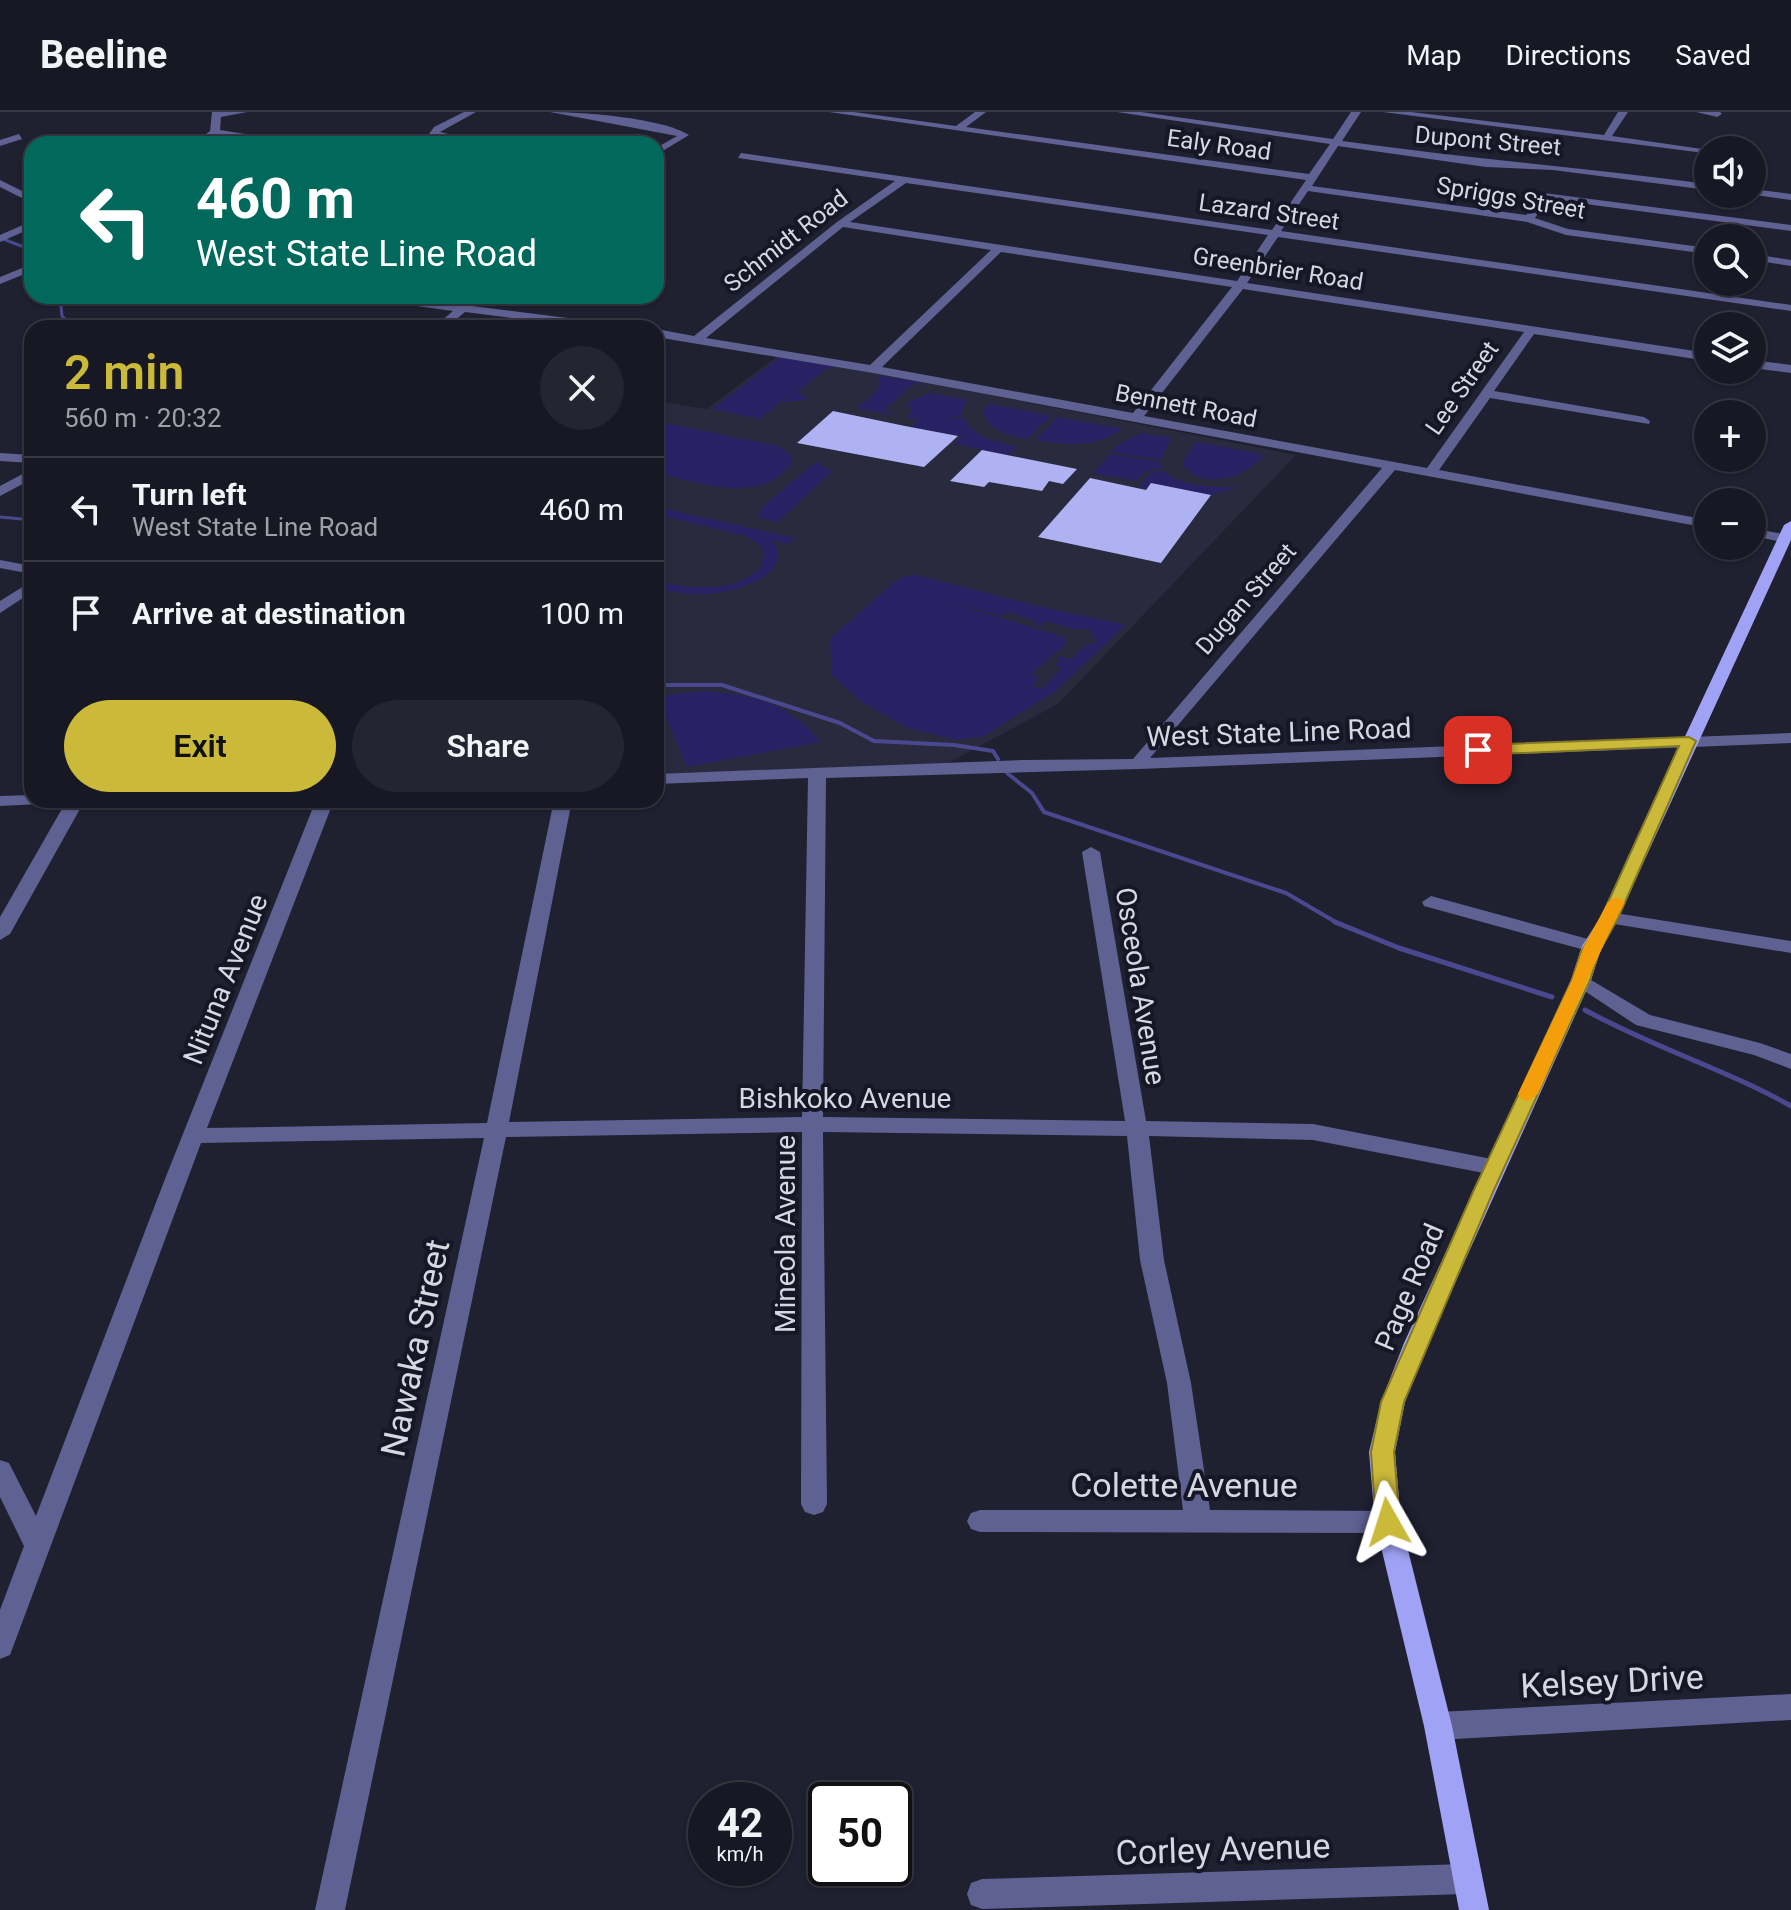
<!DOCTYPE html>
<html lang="en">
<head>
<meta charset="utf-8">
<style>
  :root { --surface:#171824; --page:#242531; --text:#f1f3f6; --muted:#9ea0a6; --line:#363741; --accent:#cbba39 }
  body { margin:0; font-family:Roboto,sans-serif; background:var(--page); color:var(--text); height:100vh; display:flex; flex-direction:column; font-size:30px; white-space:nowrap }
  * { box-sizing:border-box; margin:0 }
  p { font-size:26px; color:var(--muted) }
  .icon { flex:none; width:44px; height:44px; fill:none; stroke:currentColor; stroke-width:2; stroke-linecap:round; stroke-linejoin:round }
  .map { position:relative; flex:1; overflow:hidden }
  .panel { position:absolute; left:24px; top:208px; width:640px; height:488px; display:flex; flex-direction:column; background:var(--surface); border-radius:24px; box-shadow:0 2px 6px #0004,0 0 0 2px var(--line) }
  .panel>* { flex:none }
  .banner { position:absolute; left:24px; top:24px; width:640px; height:168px; border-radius:24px; box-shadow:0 2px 6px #0004,0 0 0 2px var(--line); background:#00695c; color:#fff; overflow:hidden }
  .fabs { position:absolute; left:1694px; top:24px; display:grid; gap:16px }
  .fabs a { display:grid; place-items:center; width:72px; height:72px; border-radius:50%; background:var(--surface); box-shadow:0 2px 6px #0004,0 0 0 2px var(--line); font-size:40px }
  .speed { position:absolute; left:688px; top:1670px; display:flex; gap:16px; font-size:40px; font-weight:700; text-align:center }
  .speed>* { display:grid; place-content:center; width:104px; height:104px; border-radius:50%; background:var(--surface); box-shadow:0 2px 6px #0004,0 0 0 2px var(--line); line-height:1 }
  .speed small { font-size:20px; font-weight:400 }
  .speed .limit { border:4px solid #111; border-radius:12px; background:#fff; color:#111 }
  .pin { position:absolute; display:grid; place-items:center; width:68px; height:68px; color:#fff; margin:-34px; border-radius:16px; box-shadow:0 4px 12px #0006 }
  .me { position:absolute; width:88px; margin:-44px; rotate:354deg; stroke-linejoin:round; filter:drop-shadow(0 0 6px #0008) }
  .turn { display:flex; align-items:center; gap:28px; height:168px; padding:0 40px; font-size:36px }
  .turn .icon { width:104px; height:104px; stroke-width:2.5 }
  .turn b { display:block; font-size:56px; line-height:68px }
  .round { display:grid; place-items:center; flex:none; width:84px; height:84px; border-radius:42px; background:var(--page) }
  .head { display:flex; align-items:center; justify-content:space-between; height:136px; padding:0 40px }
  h1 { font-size:48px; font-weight:600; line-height:60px; color:var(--accent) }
  .primary-button { display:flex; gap:16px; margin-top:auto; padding:16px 40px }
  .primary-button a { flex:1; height:92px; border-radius:48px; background:var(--accent); color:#111; font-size:32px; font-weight:600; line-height:92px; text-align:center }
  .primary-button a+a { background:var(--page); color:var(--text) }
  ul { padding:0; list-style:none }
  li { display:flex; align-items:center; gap:24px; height:104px; padding:0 40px; border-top:2px solid var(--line) }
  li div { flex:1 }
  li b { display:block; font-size:30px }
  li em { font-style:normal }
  header { display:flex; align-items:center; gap:48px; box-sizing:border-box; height:112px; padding:0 40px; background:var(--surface); border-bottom:2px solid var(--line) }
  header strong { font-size:38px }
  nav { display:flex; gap:44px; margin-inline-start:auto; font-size:28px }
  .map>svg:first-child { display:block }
</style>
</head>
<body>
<header>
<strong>Beeline</strong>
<nav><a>Map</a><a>Directions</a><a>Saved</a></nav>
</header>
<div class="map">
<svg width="1791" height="1798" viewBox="0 0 1791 1798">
  <rect width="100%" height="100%" fill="#1f2030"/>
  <path fill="#292a3e" d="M778,244L919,269L1296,343L1058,592L948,651L656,663V289L707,297Z"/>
  <path fill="#282265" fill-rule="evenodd" d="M780,245L837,255L826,257L798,280L807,286L805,288L782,290L812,264L760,307L712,297Z
    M881,264L919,270V273L913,272L884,299L897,304L856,296L871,285L880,273L878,265Z
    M929,281L968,288L963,293L962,303L937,307L963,305C973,325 996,330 1017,335L1009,343L954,332L962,324L911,315L919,307L907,306L912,297L906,292Z
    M991,292L1051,304L1041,314H1032L1039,316L1028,327C1010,324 990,319 983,301L984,295Z
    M1058,305L1119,316L1120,319C1095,336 1063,333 1035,328L1046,317L1054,318L1047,315Z
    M656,309L778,334L790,342L793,350C761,394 700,371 656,361Z
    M1140,321L1172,326L1160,348L1111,340L1116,334Z
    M1196,330L1261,342L1263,344C1246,366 1200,380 1182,351Z
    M1110,342L1160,350L1161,355L1145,360L1137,369L1093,361Z
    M816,350L832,359L778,410L757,405L764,393Z
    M1163,358C1181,376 1214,375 1238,375L1211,383L1152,371L1148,376L1139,375L1149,362Z
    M656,395L795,426L789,432L772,428C798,465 731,481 706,482C689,483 672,480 656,477V469C690,477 734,482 761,455L764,440L758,431L745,424L656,402Z
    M916,463L1042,495L1126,513L1054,580L984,624L957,628L907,616L860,589L832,563L830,527L892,472L902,465ZM943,488L1002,504L1007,500L1035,509L1034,512L1042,514L1045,509L1074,517H1090L1097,531L1085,533L1072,547L1057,544L1059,550L1055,553L1061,556L1043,576L1033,575L1039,565L1031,562L1067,531L1064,525Z
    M706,579C750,582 793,592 820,630L687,655L657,584Z"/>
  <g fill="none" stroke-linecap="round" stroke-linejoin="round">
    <path stroke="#4a4990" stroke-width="3" d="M0,126L32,138
      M60,184L62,204L75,216
      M0,405L32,408"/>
    <path stroke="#4a4990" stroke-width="4" d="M656,573H722L840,611L874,629L954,633L993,639L998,647
      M1007,661L1032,681L1044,700L1286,781L1339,812"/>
    <path stroke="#4a4990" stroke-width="5" d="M1335,810L1399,836L1552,885
      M1585,898C1652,935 1725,957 1791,994"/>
  </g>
  <path fill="#aeb1f2" d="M833,299L905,314L958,324L924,355L797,331Z
    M982,338L1077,357L1063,372L1049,369L1042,379L989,370L984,375L950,369Z
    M1090,366L1146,378L1151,371L1211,383L1161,451L1038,425Z"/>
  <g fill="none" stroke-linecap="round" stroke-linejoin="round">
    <path fill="#5f6193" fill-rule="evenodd" d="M212,0H247L221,5L220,18L308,32H282L217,23L204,32H193L210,19Z
      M464,0H476L440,20L490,32H471L429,22L434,15Z
      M550,0C583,0 663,6 689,23L656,43V36L677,24Z
      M829,0H854L956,14L975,0H986L966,15L1309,62L1330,32L1117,0H1141L1333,27L1351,0H1361L1342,29C1464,46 1586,56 1708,72V78L1553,58L1486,55L1338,34L1312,74L1526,103L1544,81L1791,113V119L1547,87L1535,106L1568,117L1708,136V142L1566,123L1527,110L1308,79L1281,119L1791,193V199L1278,125L1247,171L1708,241V249L1534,222L1494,279L1644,305L1650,309L1649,312L1490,286L1439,358L1708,408V416L1395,358L1150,646L1791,621V631L1139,657L826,666L823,1005L1125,1009L1082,740L1091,735L1100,740L1146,1009L1313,1012L1502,1049L1505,1055L1502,1061L1494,1063L1313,1028L1149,1024L1164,1148L1191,1271L1210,1398L1388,1399L1397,1402L1401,1410L1397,1418L1388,1421L980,1420L971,1417L967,1409L971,1401L980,1398H1183L1167,1271L1140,1148L1127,1024L823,1020L827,1392L823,1400L814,1403L805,1400L801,1392L802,1020L506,1025L345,1798H315L484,1026L201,1031L10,1543L0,1547V1498L24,1434L0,1385V1348L9,1351L36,1404L165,1067L316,688H334L207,1016L487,1011L554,688H572L509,1010L802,1005L808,666L656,672V662L1022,648L1133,647L1382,356L873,261L656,225V217L694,224L837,110L895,69L738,46L741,41L1272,118L1306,68ZM906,71L1268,123L1237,169L850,110ZM843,115L991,138L870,253L706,226ZM1001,140L1232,175L1133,301L882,255ZM1243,177L1524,220L1427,356L1144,304Z
      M1383,0H1411L1604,23L1618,0H1628L1612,24L1709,38L1704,41Z
      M1696,0H1720L1722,2L1717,5Z
      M19,22L22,27L0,34V28Z
      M0,68L32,84V91L0,75Z
      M1752,77L1791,82V88L1748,82H1752Z
      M32,109V116L0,130V123Z
      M1752,142L1791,148V154L1752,148Z
      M32,152V159L0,172V165Z
      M360,184H392L615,212L621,216H588L465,200L446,216H433L453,199L366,187Z
      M1752,248L1791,253V261L1752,256Z
      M0,341L32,343V351L0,349Z
      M32,357V367L0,384V374Z
      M1752,416L1788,423L1790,426L1783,430L1752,424Z
      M0,448L32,454V462L0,456Z
      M32,469V480L0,501V489Z
      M32,683V688H43L40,692L0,694V684Z
      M67,688H85L10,822L0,828V805Z
      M1431,784L1599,830L1602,834L1592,840L1424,794L1422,790Z
      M1609,800L1791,829V841L1602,810L1600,806L1602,802Z
      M1581,862L1650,903L1760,931L1791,942V957L1754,943L1636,913L1574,872L1571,868Z
      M1791,1582V1608L1438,1628L1428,1624L1424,1614L1428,1604L1438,1600Z
      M1466,1752L1477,1756L1481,1767L1477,1778L1466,1782L982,1797L971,1793L967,1782L971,1771L982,1767Z"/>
    <path fill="#9fa2f5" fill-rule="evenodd" d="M1791,409V428L1618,806L1602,834L1591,868L1428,1231L1405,1290L1395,1340L1401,1410L1452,1614L1489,1798H1459L1424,1614L1375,1410L1369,1340L1381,1290L1404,1231L1571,868L1582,834L1600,806L1784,413Z"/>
  </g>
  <path fill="#cbba39" stroke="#847925" stroke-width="2" d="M1689,625L1696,629L1618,806L1599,840L1590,868L1493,1080L1404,1290L1394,1340L1400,1410L1396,1417L1388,1420L1379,1417L1376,1410L1371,1340L1381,1290L1473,1080L1572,868L1581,840L1601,806L1679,634L1478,643L1470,638L1478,633Z"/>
  <path fill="#f59e0b" d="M1616,785L1625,790C1592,852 1567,918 1538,982L1528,989L1521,987L1518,982L1572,868L1584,834L1608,790Z"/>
  <g text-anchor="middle" stroke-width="8" stroke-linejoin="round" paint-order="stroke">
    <g font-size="24" fill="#d5d7e1" stroke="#161726">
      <text transform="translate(1488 29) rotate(5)" y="8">Dupont Street</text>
      <text transform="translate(1219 33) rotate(8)" y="8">Ealy Road</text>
      <text transform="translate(1511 86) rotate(10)" y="8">Spriggs Street</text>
      <text transform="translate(1269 100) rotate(8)" y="8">Lazard Street</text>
      <text transform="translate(786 129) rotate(-38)" y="8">Schmidt Road</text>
      <text transform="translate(1278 157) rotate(9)" y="8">Greenbrier Road</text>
      <text transform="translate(1462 276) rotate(-55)" y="8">Lee Street</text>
      <text transform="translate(1186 294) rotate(11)" y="8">Bennett Road</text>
      <text transform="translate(1246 487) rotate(-49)" y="8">Dugan Street</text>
    </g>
    <g font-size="28" fill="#d5d7e1" stroke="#161726">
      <text transform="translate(1279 620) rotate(-2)" y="10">West State Line Road</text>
      <text transform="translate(225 867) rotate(-68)" y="10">Nituna Avenue</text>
      <text transform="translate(1141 874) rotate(81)" y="10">Osceola Avenue</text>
      <text x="845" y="996">Bishkoko Avenue</text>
      <text transform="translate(785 1122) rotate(-90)" y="10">Mineola Avenue</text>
      <text transform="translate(1409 1175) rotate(-67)" y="10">Page Road</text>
    </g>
    <g font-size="34" fill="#d5d7e1" stroke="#161726">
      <text transform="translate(415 1236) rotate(-78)" y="12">Nawaka Street</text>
      <text x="1184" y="1385">Colette Avenue</text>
      <text transform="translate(1612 1569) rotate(-3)" y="12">Kelsey Drive</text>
      <text transform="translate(1223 1737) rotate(-2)" y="12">Corley Avenue</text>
    </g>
  </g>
</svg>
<div class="fabs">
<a><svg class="icon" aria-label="sound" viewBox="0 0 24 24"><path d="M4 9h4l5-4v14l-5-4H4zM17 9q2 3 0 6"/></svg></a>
<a><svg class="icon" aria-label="search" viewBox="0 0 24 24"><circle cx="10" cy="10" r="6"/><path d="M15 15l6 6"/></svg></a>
<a><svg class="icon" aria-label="layers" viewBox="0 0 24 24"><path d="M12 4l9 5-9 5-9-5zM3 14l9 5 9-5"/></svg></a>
<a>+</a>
<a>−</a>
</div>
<div class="speed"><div>42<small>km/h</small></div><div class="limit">50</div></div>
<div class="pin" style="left:1478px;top:638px;background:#d93025"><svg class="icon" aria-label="arrive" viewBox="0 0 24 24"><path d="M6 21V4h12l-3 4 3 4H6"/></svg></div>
<svg class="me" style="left:1388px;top:1410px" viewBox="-20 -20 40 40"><path d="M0-17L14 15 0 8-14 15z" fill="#cbba39" stroke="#fff" stroke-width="4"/></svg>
<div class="banner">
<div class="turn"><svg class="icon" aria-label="left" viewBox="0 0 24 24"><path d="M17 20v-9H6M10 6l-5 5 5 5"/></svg><div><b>460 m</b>West State Line Road</div></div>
</div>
<section class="panel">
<div class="head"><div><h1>2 min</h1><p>560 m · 20:32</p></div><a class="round"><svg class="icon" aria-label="close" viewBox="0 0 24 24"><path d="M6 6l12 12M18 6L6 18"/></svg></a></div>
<ul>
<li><svg class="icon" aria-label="left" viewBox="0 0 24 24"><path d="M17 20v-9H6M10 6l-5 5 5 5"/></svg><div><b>Turn left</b><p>West State Line Road</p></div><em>460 m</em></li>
<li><svg class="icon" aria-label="arrive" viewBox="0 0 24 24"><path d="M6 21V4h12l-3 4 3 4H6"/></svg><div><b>Arrive at destination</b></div><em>100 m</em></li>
</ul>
<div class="primary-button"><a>Exit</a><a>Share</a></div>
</section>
</div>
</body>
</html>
